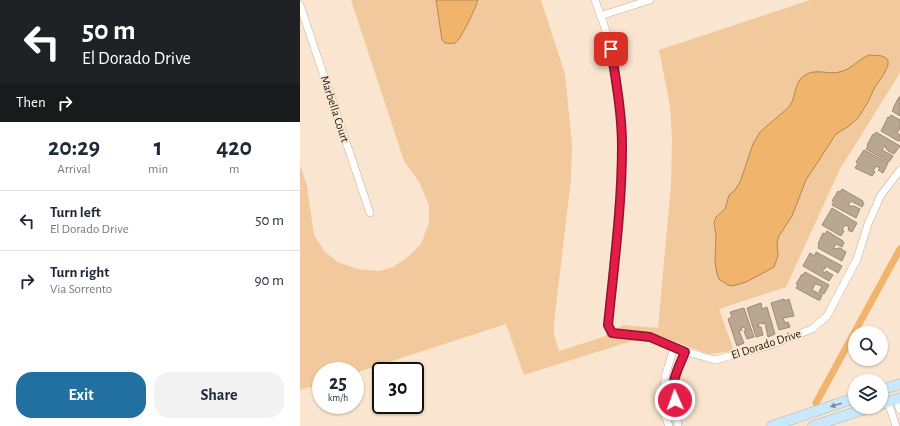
<!DOCTYPE html>
<html lang="en">
<head>
<meta charset="utf-8">
<style>
  :root { --surface:#fff; --page:#f2f2f3; --text:#1f2937; --muted:#747a83; --line:#e0e1e3; --accent:#226fa1 }
  body { margin:0; font-family:"Alegreya Sans",sans-serif; background:var(--page); color:var(--text); height:100vh; display:flex; flex-direction:column; font-size:15px; white-space:nowrap }
  * { box-sizing:border-box; margin:0 }
  p { font-size:13px; color:var(--muted) }
  .icon { flex:none; width:22px; height:22px; fill:none; stroke:currentColor; stroke-width:2; stroke-linecap:round; stroke-linejoin:round }
  .map { position:relative; flex:1; overflow:hidden }
  .panel { display:flex; flex-direction:column; background:var(--surface); width:300px }
  .panel>* { flex:none }
  .top-card { background:#202124; color:#fff; overflow:hidden }
  .tools { position:absolute; left:548px; top:326px; display:grid; gap:8px }
  .tools a { display:grid; place-items:center; width:40px; height:40px; border-radius:50%; background:var(--surface); box-shadow:0 1px 3px #0004; font-size:20px }
  .speed { position:absolute; left:12px; top:362px; display:flex; gap:8px; font-size:20px; font-weight:700; text-align:center }
  .speed>* { display:grid; place-content:center; width:52px; height:52px; border-radius:50%; background:var(--surface); box-shadow:0 1px 3px #0004; line-height:1 }
  .speed small { font-size:10px; font-weight:400 }
  .speed .limit { border:2px solid #111; border-radius:6px; background:#fff; color:#111 }
  .pin { position:absolute; display:grid; place-items:center; width:34px; height:34px; color:#fff; margin:-17px; border-radius:8px; box-shadow:0 2px 6px #0006 }
  .me { position:absolute; width:44px; margin:-22px; rotate:358deg; stroke-linejoin:round; filter:drop-shadow(0 0 3px #0008) }
  .turn { display:flex; align-items:center; gap:14px; height:84px; padding:0 16px; font-size:18px }
  .turn .icon { width:52px; height:52px; stroke-width:2.5 }
  .turn b { display:block; font-size:28px; line-height:34px }
  .then { display:flex; align-items:center; height:38px; padding:0 16px; background:#0003; gap:8px; font-size:15px }
  .eta { display:flex; justify-content:space-evenly; align-items:center; height:68px; text-align:center }
  .eta b { font-size:24px; font-weight:700; line-height:28px }
  .cta { display:flex; gap:8px; margin-top:auto; padding:8px 16px }
  .cta a { flex:1; height:46px; border-radius:16px; background:var(--accent); color:#fff; font-size:16px; font-weight:700; line-height:46px; text-align:center }
  .cta a+a { background:var(--page); color:var(--text) }
  ul { padding:0; list-style:none }
  li { display:flex; align-items:center; gap:12px; height:60px; padding:0 16px; border-top:1px solid var(--line) }
  li div { flex:1 }
  li b { display:block; font-size:15px }
  li em { font-style:normal }
  main { display:flex; flex:1; min-height:0 }
  .map>svg:first-child { display:block }
</style>
</head>
<body>
<main>
<section class="panel">
<div class="top-card">
<div class="turn"><svg class="icon" aria-label="left" viewBox="0 0 24 24"><path d="M17 20v-9H6M10 6l-5 5 5 5"/></svg><div><b>50 m</b>El Dorado Drive</div></div>
<div class="then">Then<svg class="icon" aria-label="right" viewBox="0 0 24 24"><path d="M7 20v-9h11M14 6l5 5-5 5"/></svg></div>
</div>
<div class="eta">
<div><b>20:29</b><p>Arrival</p></div>
<div><b>1</b><p>min</p></div>
<div><b>420</b><p>m</p></div>
</div>
<ul>
<li><svg class="icon" aria-label="left" viewBox="0 0 24 24"><path d="M17 20v-9H6M10 6l-5 5 5 5"/></svg><div><b>Turn left</b><p>El Dorado Drive</p></div><em>50 m</em></li>
<li><svg class="icon" aria-label="right" viewBox="0 0 24 24"><path d="M7 20v-9h11M14 6l5 5-5 5"/></svg><div><b>Turn right</b><p>Via Sorrento</p></div><em>90 m</em></li>
</ul>
<div class="cta"><a>Exit</a><a>Share</a></div>
</section>
<div class="map">
<svg width="600" height="426" viewBox="0 0 600 426">
  <rect width="100%" height="100%" fill="#fae6d0"/>
  <path fill="#f1c99c" d="M51,0H241L265,74L272,144L271,179L254,323V335L259,351L303,337L323,325L358,328L371,184L372,139L370,106L359,50L510,0H600V73L540,169L486,287L419,309L434,351L409,354L354,334L224,375L206,324L55,373V371H21V384L0,390V165L7,186L14,235L25,252L38,262L57,269L80,271L93,267L109,256L121,244L129,223V205L119,182L104,161Z"/>
  <path fill="#f0b46d" stroke="#b28652" d="M136,0H178C176,7 161,40 155,43C152,44 148,43 145,43L142,40Z
    M569,55C576,56 583,54 588,60V65L584,74L575,87L568,102L558,118L549,126L536,134L506,180L492,216L479,236L477,242L478,256L474,267L465,272L446,282L432,286L428,285L419,279L417,274L415,262L416,236L414,223L416,217L425,209L429,195L435,190L440,182L453,144L460,132L489,107C495,99 494,90 499,81C512,64 527,77 543,71C552,68 559,59 569,55Z"/>
  <g fill="none" stroke-linecap="round" stroke-linejoin="round">
    <path stroke="#f0b46d" stroke-width="7" d="M516,403L600,249"/>
  </g>
  <path fill="#b9a792" stroke="#9d8b77" d="M599,97H600V116L592,111L594,108H593Z
    M591,115L600,120V128L597,133L600,135V140L598,141L581,131L588,117L589,118Z
    M576,132L600,146L594,154L588,151V150L586,149L585,145L582,150L593,156L589,162L566,149L568,146L567,145L573,134L574,135Z
    M564,150L588,163L583,173L578,170L580,168L576,166L573,171L575,172L572,176L555,168L558,163L556,162Z
    M542,189L563,201L562,202L564,203L562,207L551,201L548,206H554L560,209L556,218L532,205L534,202L532,201L538,191L540,192Z
    M532,208L557,223L552,232L548,230L549,227L545,225L542,230L544,231L541,236L522,225Z
    M527,231L543,241L544,243L542,247L536,244L533,249L540,248L546,252L542,261L518,248L519,245L518,244L523,233L525,234Z
    M516,252L542,266L538,273L526,266L525,269L523,268V273H524L526,271L533,275L529,281L503,266L510,253L515,256Z
    M505,272L529,285L524,294L519,292L522,286L515,284L512,290L522,295L520,300H518L496,288L498,285L496,284L502,274L503,275Z
    M484,299L485,301L489,299L494,316L483,318L485,323L488,322L490,327L479,330L471,303Z
    M461,303L462,309L467,307L475,334L468,337L465,323L462,324L461,323L458,324L459,326H457L458,327H461L463,335L456,337L447,308Z
    M444,308L454,337L447,339L444,331L447,330L446,329H445L444,327L441,328L442,330L439,331L444,343L437,346L428,319L432,317L430,312Z"/>
  <g fill="none" stroke-linecap="round" stroke-linejoin="round">
    <g stroke="#c4b19c" stroke-width="8">
      <path id="street" d="M295,0L305,28L311,49L320,110L322,145L321,182L308,325L312,333L350,337L374,348L415,360L468,346L512,329L527,316L557,259L568,224L581,195L600,170
        M0,5L70,213
        M300,16L350,0
        M596,399L600,410
        M588,402L596,426
        M369,426L366,418L361,408L366,373L374,348
        M378,426L377,419L379,409L372,392L376,374L385,352"/>
    </g>
    <g stroke="#c4b19c" stroke-width="11">
      <path id="secondary" d="M581,390L600,384
        M581,404L600,398
        M472,426L555,398
        M513,426L571,407"/>
    </g>
    <use href="#street" stroke="#fff" stroke-width="7"/>
    <use href="#secondary" stroke="#cae8fc" stroke-width="10"/>
  </g>
  <defs><path id="oneway-solid" d="M-6-.8H1V-3.2L6.5 0L1 3.2V.8H-6Z"/></defs>
  <use fill="#7e8b93" href="#oneway-solid" transform="translate(536 405) rotate(162)"/>
  <g fill="none" stroke-linecap="round" stroke-linejoin="round">
    <g stroke="#92132f" stroke-width="10">
      <path id="route" d="M311,49C316,81 322,114 322,146C322,205 314,266 308,325L312,333L350,337L385,352C379,367 369,384 375,400"/>
    </g>
    <use href="#route" stroke="#e11d48" stroke-width="7"/>
  </g>
  <g text-anchor="middle" stroke-width="3.5" stroke-linejoin="round" paint-order="stroke">
    <g font-size="12" fill="#211a12" stroke="#fae6d0">
      <text transform="translate(35 109) rotate(72)" y="4">Marbella Court</text>
      <text transform="translate(466 344) rotate(-18)" y="4">El Dorado Drive</text>
    </g>
  </g>
</svg>
<div class="tools">
<a><svg class="icon" aria-label="search" viewBox="0 0 24 24"><circle cx="10" cy="10" r="6"/><path d="M15 15l6 6"/></svg></a>
<a><svg class="icon" aria-label="layers" viewBox="0 0 24 24"><path d="M12 4l9 5-9 5-9-5zM3 14l9 5 9-5"/></svg></a>
</div>
<div class="speed"><div>25<small>km/h</small></div><div class="limit">30</div></div>
<div class="pin" style="left:311px;top:49px;background:#d93025"><svg class="icon" aria-label="arrive" viewBox="0 0 24 24"><path d="M6 21V4h12l-3 4 3 4H6"/></svg></div>
<svg class="me" style="left:375px;top:400px" viewBox="-20 -20 40 40"><circle r="17" fill="#e11d48" stroke="#fff" stroke-width="3"/><path d="M0-11L8 9 0 5-8 9z" fill="#fff"/></svg>
</div>
</main>
</body>
</html>
